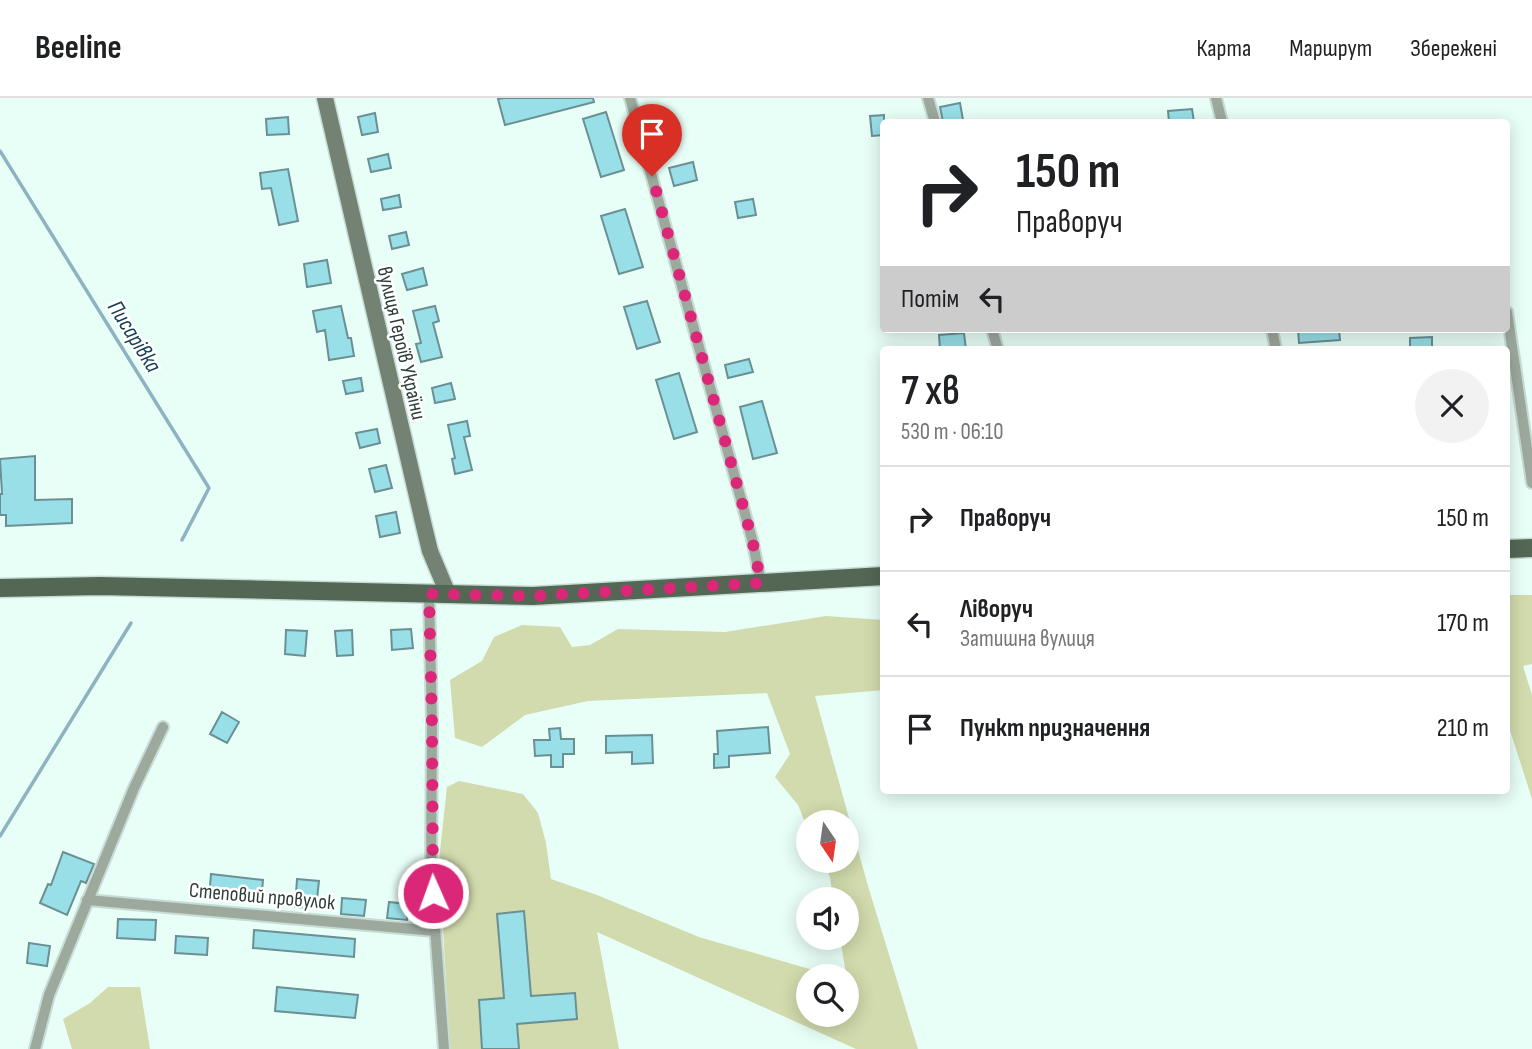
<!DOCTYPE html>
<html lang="uk">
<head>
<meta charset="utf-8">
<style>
  :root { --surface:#fff; --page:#f2f2f2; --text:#202124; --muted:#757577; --line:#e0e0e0 }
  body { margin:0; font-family:"Sofia Sans Condensed",sans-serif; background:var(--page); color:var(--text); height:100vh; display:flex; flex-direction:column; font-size:26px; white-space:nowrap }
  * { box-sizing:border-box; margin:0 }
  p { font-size:23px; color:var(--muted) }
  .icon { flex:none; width:38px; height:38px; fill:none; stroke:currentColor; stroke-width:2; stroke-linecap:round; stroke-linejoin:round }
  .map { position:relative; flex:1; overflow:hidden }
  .side { position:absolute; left:880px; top:248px; width:630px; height:448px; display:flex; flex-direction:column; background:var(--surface); border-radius:7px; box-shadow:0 4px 18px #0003 }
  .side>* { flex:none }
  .top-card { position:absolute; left:880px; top:21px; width:630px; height:214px; border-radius:7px; box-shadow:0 4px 18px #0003; background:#fff; color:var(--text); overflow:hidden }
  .needle { width:46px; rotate:167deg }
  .controls { position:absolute; left:796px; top:712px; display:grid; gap:14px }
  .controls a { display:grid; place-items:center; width:63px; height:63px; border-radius:50%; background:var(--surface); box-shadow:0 4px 18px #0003; font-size:35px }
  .pin { position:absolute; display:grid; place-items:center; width:60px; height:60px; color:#fff; margin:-72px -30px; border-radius:50% 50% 50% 0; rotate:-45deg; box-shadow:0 0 7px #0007 }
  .pin .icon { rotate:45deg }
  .me { position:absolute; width:77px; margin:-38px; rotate:358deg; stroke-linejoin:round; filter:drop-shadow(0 0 5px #0008) }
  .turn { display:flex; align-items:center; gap:24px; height:147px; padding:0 21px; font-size:32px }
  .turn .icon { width:91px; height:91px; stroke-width:2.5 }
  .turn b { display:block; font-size:49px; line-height:60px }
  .then { display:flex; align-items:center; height:66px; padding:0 21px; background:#0003; gap:14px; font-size:26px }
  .round { display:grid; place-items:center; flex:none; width:74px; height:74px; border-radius:37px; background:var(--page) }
  .headline { display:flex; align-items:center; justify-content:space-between; height:119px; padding:0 21px }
  h1 { font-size:42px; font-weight:600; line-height:52px }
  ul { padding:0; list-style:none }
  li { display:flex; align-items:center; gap:21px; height:105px; padding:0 21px; border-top:2px solid var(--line) }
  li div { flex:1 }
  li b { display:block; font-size:26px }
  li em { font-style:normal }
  header { display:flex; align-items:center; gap:42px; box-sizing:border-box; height:98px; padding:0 35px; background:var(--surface); border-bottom:2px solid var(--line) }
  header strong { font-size:33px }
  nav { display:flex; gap:38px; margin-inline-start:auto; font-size:24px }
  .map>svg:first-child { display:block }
</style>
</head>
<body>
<header>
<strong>Beeline</strong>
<nav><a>Карта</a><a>Маршрут</a><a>Збережені</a></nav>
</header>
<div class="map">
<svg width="1532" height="951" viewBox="0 0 1532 951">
  <rect width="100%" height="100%" fill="#e8fff8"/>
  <path fill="#d2dbad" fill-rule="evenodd" d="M1507,497H1532V566L1523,568L1532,597V701L1507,623Z
    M826,518L884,522V592L815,598L868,788L918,951H856L597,834L619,951H450L439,762L447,689L459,683L523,696L538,715L546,745L551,781L597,797L699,839L820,874L846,875L840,840H847V802L833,801L830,779L822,763H847V724H808V732L798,707L775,679L790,656L767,595L588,603L525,617L482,649L455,640L450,582L482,563L494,539L522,527L560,529L572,549L590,547L618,531L725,534ZM808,878H847V917H808Z
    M108,889H140L150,951H72L63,921L90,905Z"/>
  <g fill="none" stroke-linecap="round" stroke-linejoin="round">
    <path stroke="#8fb2c2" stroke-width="3.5" d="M0,53L209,390L182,442
      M0,738L131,525"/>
  </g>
  <path fill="#99dfe7" stroke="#6a9094" stroke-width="2" d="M504,0H593L594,4L505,27L498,1Z
    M960,5L963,22L943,24L940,9Z
    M1192,11L1194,24H1169L1168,13Z
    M606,14L624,72L601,79L583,21Z
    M375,15L378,34L362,37L358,19Z
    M884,17V37L872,38L870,18Z
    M288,19L289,36L267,37L266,21Z
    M388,56L391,70L371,74L368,61Z
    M693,64L697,82L674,88L669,70Z
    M288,71L298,123L279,127L271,90L262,91L260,75Z
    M399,97L401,109L383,112L381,101Z
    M753,101L756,117L738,120L735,104Z
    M625,111L643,169L619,176L601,118Z
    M406,134L409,147L392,151L389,138Z
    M327,162L331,185L307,189L304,166Z
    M423,170L427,187L407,192L402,176Z
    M647,203L660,244L637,251L624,209Z
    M341,208L348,240H351L354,258L329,262L325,232L317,234L313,213Z
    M435,208L439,223L433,225L442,259L421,264L416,246L421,245L413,213Z
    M1298,231H1339L1340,242L1299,245Z
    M964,235L966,252H940L939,237Z
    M1432,239V252H1410V240Z
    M749,261L753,274L728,280L725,267Z
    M679,275L697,334L674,341L656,282Z
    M361,280L363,293L346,296L343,283Z
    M451,285L455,301L435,305L432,290Z
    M762,303L777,355L753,361L740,309Z
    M467,323L470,338L464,339L472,372L455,376L452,361L455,360L448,327Z
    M377,331L380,345L360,350L356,335Z
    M35,358V402L72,401V425L6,428V417H0V396H2L0,361Z
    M386,367L392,390L375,394L369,371Z
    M396,414L400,435L380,439L376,418Z
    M411,531L413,550L392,552L391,532Z
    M286,532L307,533L305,558L285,556Z
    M352,532L353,557L337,558L335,533Z
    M222,614L239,624L227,645L210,636Z
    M768,629L770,655L729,658V669L714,670V656H718L717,633Z
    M560,630L561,641H574V656H563V669H551V657L535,658L534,642H550L549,631Z
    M652,637L653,665L632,666V654L606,655V638Z
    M63,754L94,766L86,785L81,783L67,817L40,805L48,786L51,787Z
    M211,776L263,782L261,805L209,799Z
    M297,781L319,783L316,810L295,809Z
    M342,800L366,802L364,818L341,816Z
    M389,804L408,806L407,822L387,820Z
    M524,813L531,898L575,895L577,921L517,926L519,951H482L479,902L504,900L497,816Z
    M118,821L156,822L155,842L117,840Z
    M254,832L355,841L354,859L253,850Z
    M176,838L208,840L207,857L175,855Z
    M29,845L50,848L47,868L27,865Z
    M277,889L358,897L355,920L275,913Z"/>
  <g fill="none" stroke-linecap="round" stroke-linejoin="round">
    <g stroke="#c6dcd5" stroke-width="14">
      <path id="street" d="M630,0L752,441L761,485
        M928,0L935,24
        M1216,0L1222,24
        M1507,214L1532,385
        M992,231L998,252
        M1272,231L1276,252
        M429,496L432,626L431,776L444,951
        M87,802L435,833
        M35,951L49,897L134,690L163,629"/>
    </g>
    <g stroke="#c6dcd5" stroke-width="19">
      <path id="secondary" d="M325,0L423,424L430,453L448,496"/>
    </g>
    <g stroke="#c6dcd5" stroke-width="21">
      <path id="primary" d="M1507,451L1532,450
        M0,490L100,488L533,498L884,478"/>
    </g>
    <use href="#street" stroke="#9ea99e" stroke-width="10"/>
    <use href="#secondary" stroke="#738273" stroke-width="16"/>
    <use href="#primary" stroke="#546754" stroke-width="18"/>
  </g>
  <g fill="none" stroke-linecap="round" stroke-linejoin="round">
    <path stroke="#db2777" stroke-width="12" stroke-dasharray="0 21.6" d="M433,795L432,626L429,496L533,498L761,485L752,441L652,78"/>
  </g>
  <g text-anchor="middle" stroke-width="5" stroke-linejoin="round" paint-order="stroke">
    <g font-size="21" fill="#2d3d38" stroke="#fff">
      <text transform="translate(402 245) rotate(77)" y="7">вулиця Героїв України</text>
      <text transform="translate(262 798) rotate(5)" y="7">Степовий провулок</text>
    </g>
    <g font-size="23" font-style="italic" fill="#144056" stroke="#fff">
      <text transform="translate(135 238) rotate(58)" y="8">Писарівка</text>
    </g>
  </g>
</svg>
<div class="controls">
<a><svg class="needle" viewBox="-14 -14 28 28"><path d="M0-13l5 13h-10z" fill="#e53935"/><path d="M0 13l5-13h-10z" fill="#757577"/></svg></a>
<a><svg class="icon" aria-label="sound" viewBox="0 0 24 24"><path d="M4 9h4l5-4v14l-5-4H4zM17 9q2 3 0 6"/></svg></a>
<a><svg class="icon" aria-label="search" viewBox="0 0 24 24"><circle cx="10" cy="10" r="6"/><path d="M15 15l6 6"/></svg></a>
</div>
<div class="pin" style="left:652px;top:78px;background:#d93025"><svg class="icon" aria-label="arrive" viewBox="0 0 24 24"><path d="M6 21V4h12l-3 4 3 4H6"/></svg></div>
<svg class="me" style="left:433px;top:795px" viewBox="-20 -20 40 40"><circle r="17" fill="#db2777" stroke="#fff" stroke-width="3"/><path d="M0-11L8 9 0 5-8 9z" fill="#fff"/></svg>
<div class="top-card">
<div class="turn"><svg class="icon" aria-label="right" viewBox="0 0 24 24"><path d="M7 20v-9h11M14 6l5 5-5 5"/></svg><div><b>150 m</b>Праворуч</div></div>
<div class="then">Потім<svg class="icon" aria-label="left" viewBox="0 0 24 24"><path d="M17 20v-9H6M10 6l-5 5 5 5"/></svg></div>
</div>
<section class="side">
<div class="headline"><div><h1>7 хв</h1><p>530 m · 06:10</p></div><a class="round"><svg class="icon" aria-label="close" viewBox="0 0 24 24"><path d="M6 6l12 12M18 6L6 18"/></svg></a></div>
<ul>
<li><svg class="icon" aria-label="right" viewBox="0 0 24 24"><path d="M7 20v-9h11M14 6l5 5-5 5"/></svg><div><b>Праворуч</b></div><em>150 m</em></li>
<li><svg class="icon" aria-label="left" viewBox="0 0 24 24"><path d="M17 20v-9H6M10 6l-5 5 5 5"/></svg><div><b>Ліворуч</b><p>Затишна вулиця</p></div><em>170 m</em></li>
<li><svg class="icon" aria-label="arrive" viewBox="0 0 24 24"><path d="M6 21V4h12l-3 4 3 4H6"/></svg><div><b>Пункт призначення</b></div><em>210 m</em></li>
</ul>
</section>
</div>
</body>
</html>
